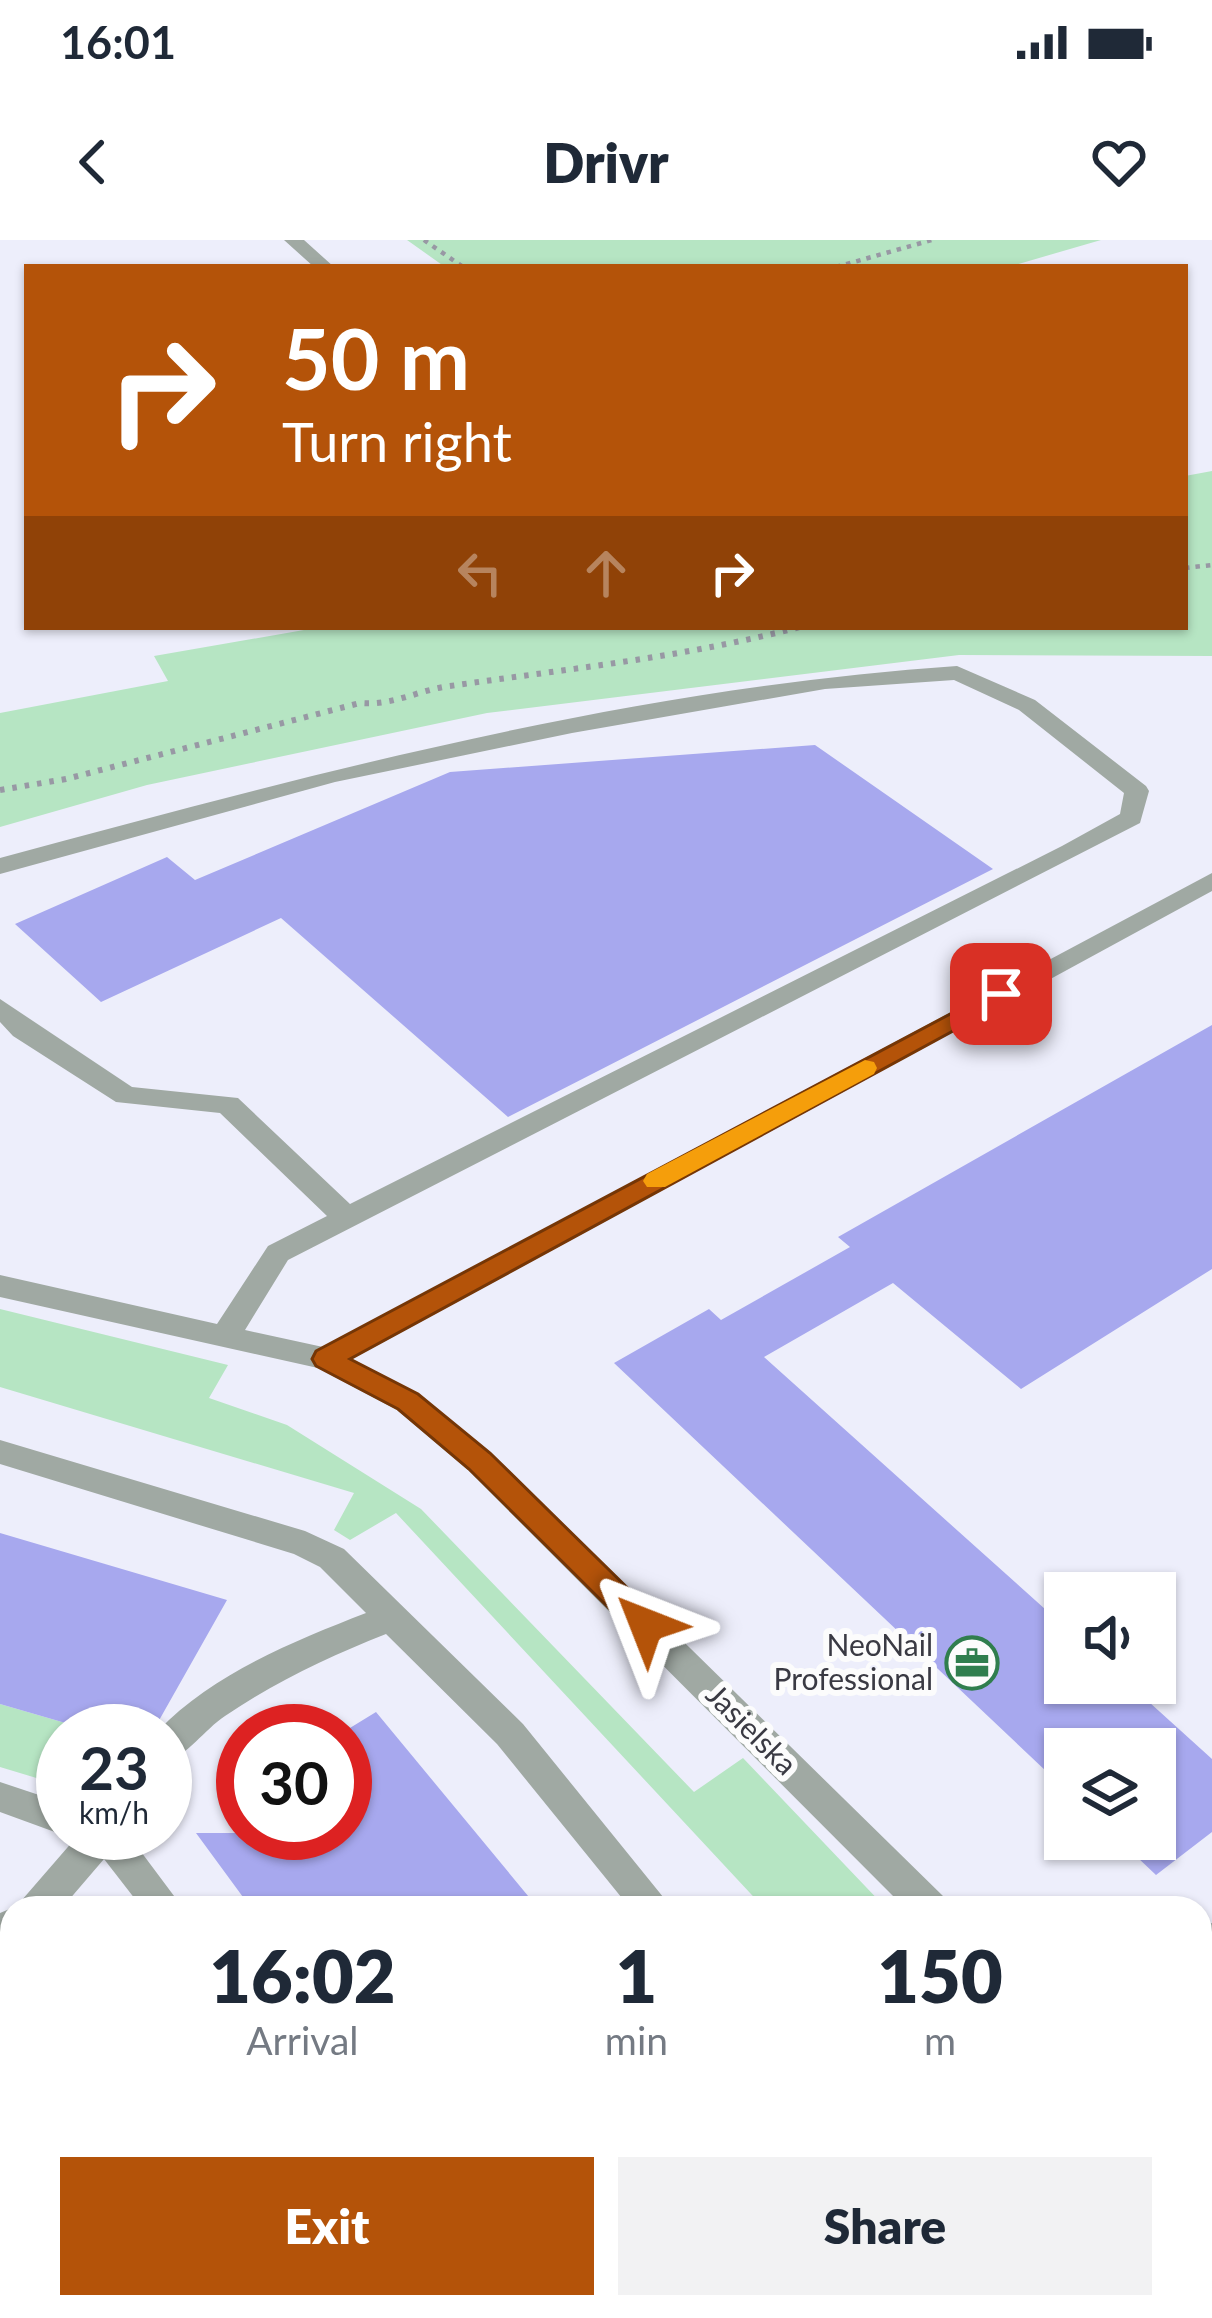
<!DOCTYPE html>
<html lang="en">
<head>
<meta charset="utf-8">
<style>
  :root { --surface:#fff; --page:#f2f2f3; --text:#1f2937; --muted:#747a83; --accent:#b45309 }
  body { margin:0; font-family:Lato,sans-serif; background:var(--page); color:var(--text); height:100vh; display:flex; flex-direction:column; font-size:45px; white-space:nowrap }
  * { box-sizing:border-box; margin:0 }
  p { font-size:39px; color:var(--muted) }
  .icon { flex:none; width:66px; height:66px; fill:none; stroke:currentColor; stroke-width:2; stroke-linecap:round; stroke-linejoin:round }
  .map { position:relative; flex:1; overflow:hidden }
  .side { position:absolute; left:0px; top:1656px; width:1212px; height:423px; display:flex; flex-direction:column; background:var(--surface); border-radius:36px 36px 0 0; box-shadow:0 3px 9px #0004 }
  .side>* { flex:none }
  .guide { position:absolute; left:24px; top:24px; width:1164px; height:366px; border-radius:0px; box-shadow:0 3px 9px #0004; background:#b45309; color:#fff; overflow:hidden }
  .tools { position:absolute; left:1044px; top:1332px; display:grid; gap:24px }
  .tools a { display:grid; place-items:center; width:132px; height:132px; border-radius:0px; background:var(--surface); box-shadow:0 3px 9px #0004; font-size:60px }
  .speed { position:absolute; left:36px; top:1464px; display:flex; gap:24px; font-size:60px; font-weight:700; text-align:center }
  .speed>* { display:grid; place-content:center; width:156px; height:156px; border-radius:50%; background:var(--surface); box-shadow:0 3px 9px #0004; line-height:1 }
  .speed small { font-size:30px; font-weight:400 }
  .speed .limit { border:18px solid #d22; background:#fff; color:#111 }
  .pin { position:absolute; display:grid; place-items:center; width:102px; height:102px; color:#fff; margin:-51px; border-radius:24px; box-shadow:0 6px 18px #0006 }
  .me { position:absolute; width:132px; margin:-66px; rotate:315deg; stroke-linejoin:round; filter:drop-shadow(0 0 9px #0008) }
  .turn { display:flex; align-items:center; gap:42px; height:252px; padding:0 60px; font-size:54px }
  .turn .icon { width:156px; height:156px; stroke-width:2.5 }
  .turn b { display:block; font-size:84px; line-height:102px }
  .lanes { display:flex; align-items:center; height:114px; padding:0 60px; background:#0003; justify-content:center; gap:60px; direction:ltr }
  .lanes .off { opacity:.35 }
  .eta { display:flex; justify-content:space-evenly; align-items:center; height:204px; text-align:center }
  .eta b { font-size:72px; font-weight:800; line-height:84px }
  .button { display:flex; gap:24px; margin-top:auto; padding:24px 60px }
  .button a { flex:1; height:138px; border-radius:0px; background:var(--accent); color:#fff; font-size:48px; font-weight:800; line-height:138px; text-align:center }
  .button a+a { background:var(--page); color:var(--text) }
  .status { display:flex; justify-content:space-between; align-items:center; height:84px; padding:0 60px; background:var(--surface); direction:ltr }
  .status svg { height:33px; fill:currentColor }
  header { display:flex; justify-content:space-between; align-items:center; height:156px; padding:0 60px; background:var(--surface); font-size:54px; font-weight:800 }
  .map>svg:first-child { display:block }
</style>
</head>
<body>
<div class="status"><b>16:01</b><svg viewBox="0 0 49 12"><path d="M0 12V9h3v3zM5 12V6h3v6zM10 12V3h3v9zM15 12V0h3v12zM26 1h20v11H26zM47 4h2v5h-2z"/></svg></div>
<header><svg class="icon" aria-label="back" viewBox="0 0 24 24"><path d="M15 5l-7 7 7 7"/></svg>Drivr<svg class="icon" aria-label="heart" viewBox="0 0 24 24"><path d="M12 20l-8-8c-3-5 5-10 8-4 3-6 11-1 8 4z"/></svg></header>
<div class="map">
<svg width="1212" height="2078" viewBox="0 0 1212 2078">
  <rect width="100%" height="100%" fill="#edeefb"/>
  <path fill="#b6e5c3" d="M407,0H1101L1008,27H445Z
    M1212,231V416L959,415L487,473L147,545L0,587V473L168,441L154,416L321,387H1185V236Z
    M0,1069L228,1125L209,1158L287,1185L421,1269L694,1552L743,1518L886,1668H764L396,1273L350,1300L334,1290L354,1253L0,1147Z
    M0,1464L93,1491H63V1546L0,1527Z
    M0,1948L12,1968V2067H38L22,2078H0Z"/>
  <path fill="#a7a8ee" d="M815,505L993,629L508,877L281,678L101,762L15,684L167,617L195,640L450,532Z
    M1212,785V1029L1021,1149L893,1043L764,1117L1065,1387V1443H1128L1212,1519V1592L1156,1635L1118,1599H1155V1509H1065V1549L614,1123L709,1069L721,1080L850,1007L838,997Z
    M0,1293L227,1360L153,1491H93L0,1464Z
    M376,1472L538,1668H251L196,1593H345V1491Z"/>
  <g fill="none" stroke-linecap="round" stroke-linejoin="round">
    <path stroke="#9898a4" stroke-width="4.5" stroke-dasharray="4.5 6" stroke-linecap="butt" d="M424,0L463,27
      M836,27L932,0
      M1185,328L1212,325"/>
    <path stroke="#9898a4" stroke-width="6" stroke-dasharray="4.5 8" stroke-linecap="butt" d="M0,550L66,539L360,463C393,466 418,450 450,446C567,429 686,417 800,387"/>
    <path stroke="#9898a4" stroke-width="9" stroke-dasharray="8 12" stroke-linecap="butt" d="M1200,1836L1212,1848
      M1200,2043L1212,2056
      M68,2067L73,2077L88,2067"/>
    <path fill="#a0a9a3" fill-rule="evenodd" d="M284,0H304L334,27H314Z
      M957,426L1035,460L1146,546L1149,551L1140,583L288,1020L245,1090L323,1107L1212,633V651L352,1119L419,1154L490,1212L943,1656L949,1668H905L468,1230L397,1170L318,1128L0,1057V1035L217,1084L268,1006L327,976L220,873L116,862L13,796L0,782V759L132,847L238,858L350,964L1062,606L1120,574L1124,553L1019,470L954,440L825,449L572,493L335,542L0,634V618C314,533 631,448 957,426Z
      M0,1200L305,1291L344,1309L523,1484L672,1668H630L497,1504L386,1394C330,1416 275,1442 225,1476C204,1490 188,1515 165,1523V1491H158C212,1434 294,1401 366,1373L320,1327L294,1314L0,1224Z
      M0,1542L63,1563V1593H68L63,1595L0,1572Z
      M80,1593H127L183,1668H142L104,1619L62,1668H15Z
      M12,1668V1706L0,1711V1673Z
      M1212,1683V1723L1200,1727V1687Z
      M1200,1922L1212,1927V1974L1200,1969Z
      M427,2067H473L477,2078H431Z
      M989,2067H1037L1041,2078H993Z"/>
  </g>
  <path fill="#b45309" stroke="#753606" stroke-width="3" d="M1001,747L1010,749V760L350,1119L418,1154L490,1213L657,1377L661,1385L657,1394L646,1398L635,1394L469,1229L398,1169L316,1126L312,1119L316,1111Z"/>
  <path fill="#f59e0b" d="M865,820L874,822L877,828L874,834L665,947H647L643,941L647,934Z"/>
  <defs>
    <g id="office-ring" transform="scale(2.7)"><circle r="9.5" fill="#fcfcfc" stroke="#307e4e" stroke-width="1.5"/><path d="M-6-3h4V-5.5h4V-3h4V5H-6ZM-1-4.5V-3h2v-1.5ZM-6 0V1H6V0Z" fill="#307e4e"/></g>
  </defs>
  <g fill-rule="evenodd">
    <use href="#office-ring" x="972" y="1423"/>
  </g>
  <g text-anchor="middle" stroke-width="12" stroke-linejoin="round" paint-order="stroke">
    <g font-size="30" fill="#3a3a43" stroke="#fcfcfc" text-anchor="end">
      <text x="933" y="1416">NeoNail<tspan x="933" dy="34">Professional</tspan></text>
    </g>
    <g font-size="30" fill="#3a3a43" stroke="#fcfcfc">
      <text transform="translate(751 1490) rotate(45)" y="10">Jasielska</text>
    </g>
  </g>
</svg>
<div class="tools">
<a><svg class="icon" aria-label="sound" viewBox="0 0 24 24"><path d="M4 9h4l5-4v14l-5-4H4zM17 9q2 3 0 6"/></svg></a>
<a><svg class="icon" aria-label="layers" viewBox="0 0 24 24"><path d="M12 4l9 5-9 5-9-5zM3 14l9 5 9-5"/></svg></a>
</div>
<div class="speed"><div>23<small>km/h</small></div><div class="limit">30</div></div>
<div class="pin" style="left:1001px;top:754px;background:#d93025"><svg class="icon" aria-label="arrive" viewBox="0 0 24 24"><path d="M6 21V4h12l-3 4 3 4H6"/></svg></div>
<svg class="me" style="left:646px;top:1385px" viewBox="-20 -20 40 40"><path d="M0-17L14 15 0 8-14 15z" fill="#b45309" stroke="#fff" stroke-width="4"/></svg>
<div class="guide">
<div class="turn"><svg class="icon" aria-label="right" viewBox="0 0 24 24"><path d="M7 20v-9h11M14 6l5 5-5 5"/></svg><div><b>50 m</b>Turn right</div></div>
<div class="lanes"><svg class="icon off" aria-label="left" viewBox="0 0 24 24"><path d="M17 20v-9H6M10 6l-5 5 5 5"/></svg><svg class="icon off" aria-label="ahead" viewBox="0 0 24 24"><path d="M12 20V5M6 11l6-6 6 6"/></svg><svg class="icon" aria-label="right" viewBox="0 0 24 24"><path d="M7 20v-9h11M14 6l5 5-5 5"/></svg></div>
</div>
<section class="side">
<div class="eta">
<div><b>16:02</b><p>Arrival</p></div>
<div><b>1</b><p>min</p></div>
<div><b>150</b><p>m</p></div>
</div>
<div class="button"><a>Exit</a><a>Share</a></div>
</section>
</div>
</body>
</html>
